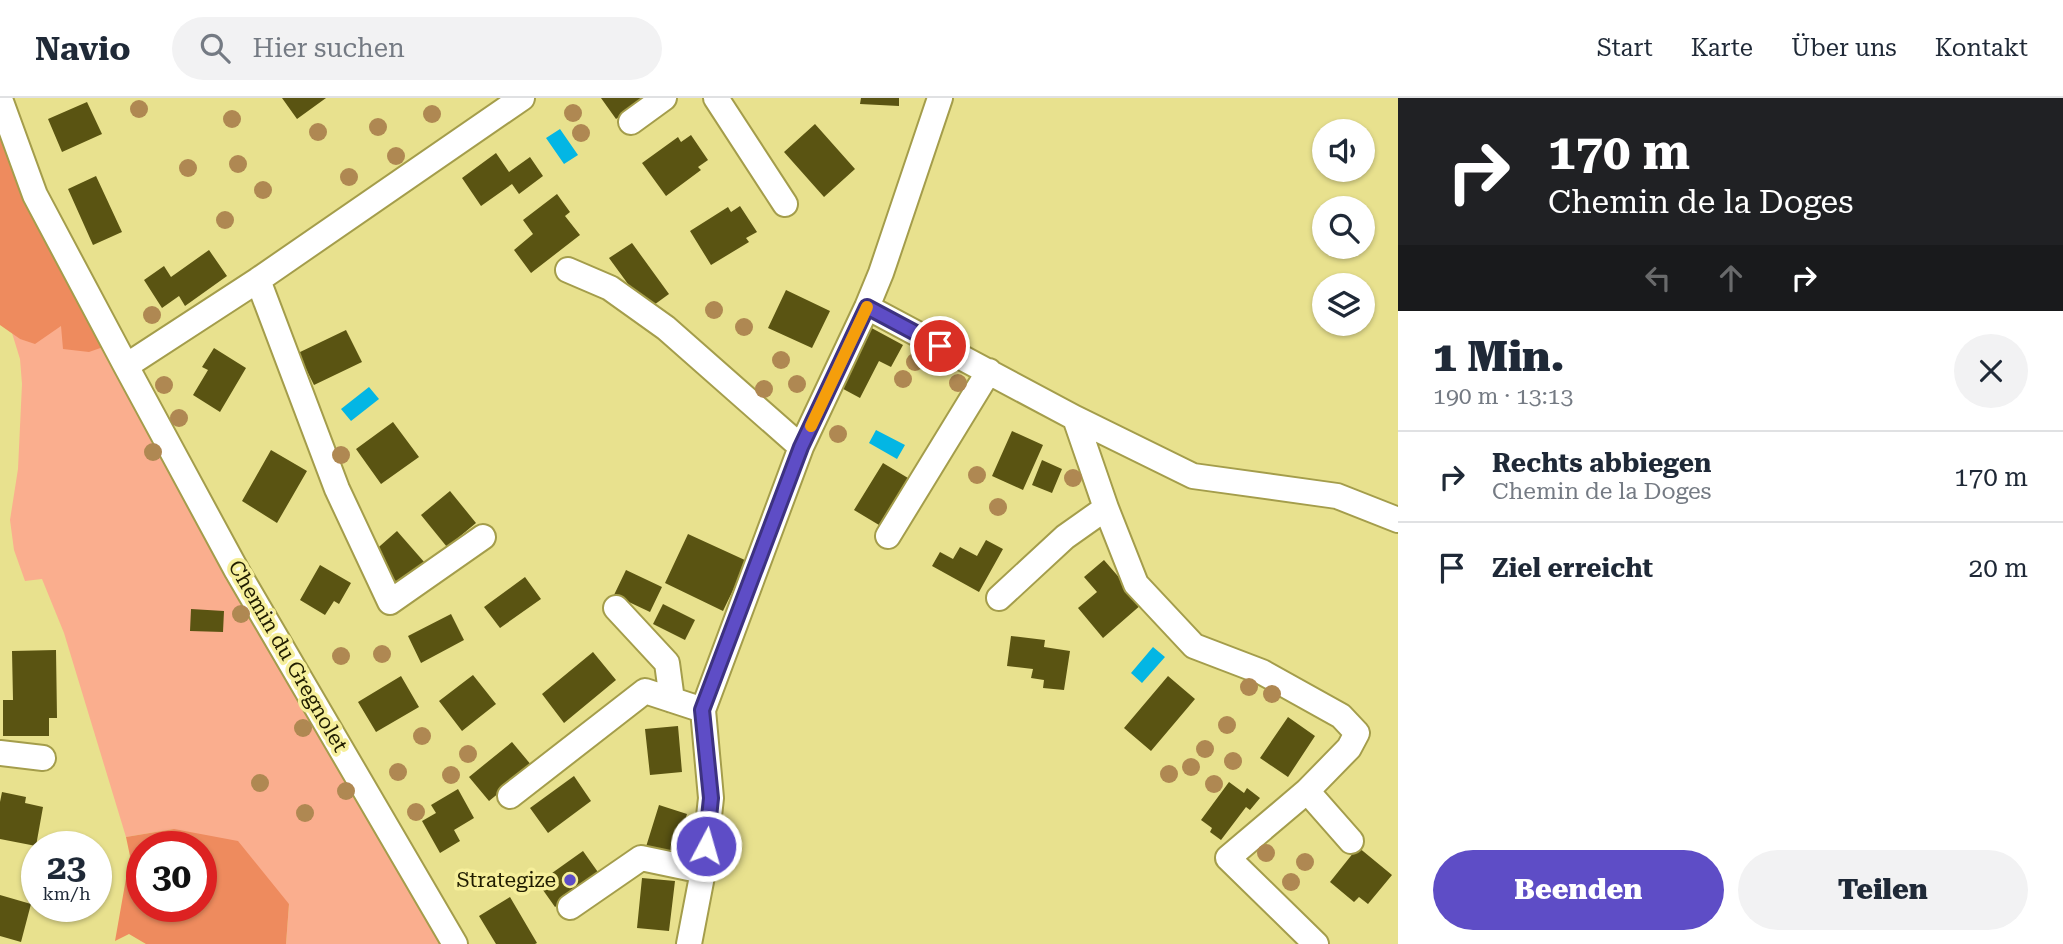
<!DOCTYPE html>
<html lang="de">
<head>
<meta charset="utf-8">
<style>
  :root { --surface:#fff; --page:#f2f2f3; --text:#1f2937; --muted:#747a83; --line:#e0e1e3; --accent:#5e4dc6 }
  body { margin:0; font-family:"Roboto Serif",serif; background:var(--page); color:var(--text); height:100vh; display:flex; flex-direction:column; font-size:26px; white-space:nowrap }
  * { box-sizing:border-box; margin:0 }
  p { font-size:23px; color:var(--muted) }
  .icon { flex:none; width:38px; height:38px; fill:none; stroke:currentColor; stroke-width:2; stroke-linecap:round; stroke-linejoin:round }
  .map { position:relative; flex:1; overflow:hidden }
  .sheet { display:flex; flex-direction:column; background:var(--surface); width:665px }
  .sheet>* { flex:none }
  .hud { background:#202124; color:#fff; overflow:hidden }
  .buttons { position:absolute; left:1312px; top:21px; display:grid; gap:14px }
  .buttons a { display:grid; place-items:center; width:63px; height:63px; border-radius:50%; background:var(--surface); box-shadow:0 2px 5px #0004; font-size:35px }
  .speed { position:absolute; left:21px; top:733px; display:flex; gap:14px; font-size:35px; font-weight:700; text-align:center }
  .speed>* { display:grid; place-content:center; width:91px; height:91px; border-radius:50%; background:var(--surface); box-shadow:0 2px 5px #0004; line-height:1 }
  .speed small { font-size:18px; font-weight:400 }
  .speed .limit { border:10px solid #d22; background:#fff; color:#111 }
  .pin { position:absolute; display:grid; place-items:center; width:60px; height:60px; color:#fff; margin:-30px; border:4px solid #fff; border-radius:50%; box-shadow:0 2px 7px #0007 }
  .me { position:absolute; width:77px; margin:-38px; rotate:6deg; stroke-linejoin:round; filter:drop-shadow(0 0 5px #0008) }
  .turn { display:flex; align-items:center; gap:24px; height:147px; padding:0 35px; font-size:32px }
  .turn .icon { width:91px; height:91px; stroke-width:2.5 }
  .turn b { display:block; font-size:49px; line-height:60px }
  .lanes { display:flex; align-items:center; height:66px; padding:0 35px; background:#0003; justify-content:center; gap:35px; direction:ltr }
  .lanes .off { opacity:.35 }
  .round { display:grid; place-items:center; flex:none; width:74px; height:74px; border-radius:37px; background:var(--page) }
  .overview { display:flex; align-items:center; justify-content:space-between; height:119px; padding:0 35px }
  h1 { font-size:42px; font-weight:800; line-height:52px }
  .action { display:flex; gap:14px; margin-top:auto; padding:14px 35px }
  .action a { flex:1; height:80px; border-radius:42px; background:var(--accent); color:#fff; font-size:28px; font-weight:800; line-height:80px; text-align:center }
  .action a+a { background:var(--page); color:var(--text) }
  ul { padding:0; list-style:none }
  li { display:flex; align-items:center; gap:21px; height:91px; padding:0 35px; border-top:2px solid var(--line) }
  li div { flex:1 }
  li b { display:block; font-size:26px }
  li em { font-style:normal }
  header { display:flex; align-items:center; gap:42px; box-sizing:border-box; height:98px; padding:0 35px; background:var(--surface); border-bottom:2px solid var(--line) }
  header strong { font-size:33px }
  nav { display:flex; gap:38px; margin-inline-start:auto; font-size:24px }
  .search { width:490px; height:63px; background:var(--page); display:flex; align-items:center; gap:18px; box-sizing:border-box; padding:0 24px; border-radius:38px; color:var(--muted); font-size:26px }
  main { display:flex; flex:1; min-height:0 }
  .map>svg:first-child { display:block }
</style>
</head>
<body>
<header>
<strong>Navio</strong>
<div class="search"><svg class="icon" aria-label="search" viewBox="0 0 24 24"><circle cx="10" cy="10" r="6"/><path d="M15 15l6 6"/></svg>Hier suchen</div>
<nav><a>Start</a><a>Karte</a><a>Über uns</a><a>Kontakt</a></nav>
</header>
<main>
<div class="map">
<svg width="1398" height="846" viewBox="0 0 1398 846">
  <rect width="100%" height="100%" fill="#e8e18e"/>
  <path fill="#faae8e" d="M61,228L106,248L455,846H286L289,806L174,731L126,739L64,535L42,481L25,483L14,452L10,422L18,371L22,286L20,261L12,235L20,241Z"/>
  <path fill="#ee8b5e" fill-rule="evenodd" d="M0,24L106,248L89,254L63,251L61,228L35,246L20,241L0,227Z
    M174,731L238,743L289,806L286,846H146L129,836L115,843L130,758L126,739ZM142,749H201V808H142Z"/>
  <path fill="#03b6e4" d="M560,31L578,57L564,66L546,40Z
    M369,289L379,301L351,323L341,311Z
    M876,332L905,347L897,361L869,345Z
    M1153,549L1165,559L1142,585L1131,575Z"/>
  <path fill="#5a5412" d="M282,0H326L297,21Z
    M601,0H645L616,21Z
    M861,0H899V8L860,6Z
    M87,4L102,36L62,54L48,21Z
    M815,26L855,71L824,99L784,54Z
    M691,37L708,62L698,69L701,72L666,98L642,65L678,39L681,44Z
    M496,55L509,74L530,59L543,78L519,96L512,86L481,108L462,80Z
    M96,78L122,134L93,147L68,91Z
    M557,96L570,114L565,118L580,137L531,175L514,152L533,136L523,122Z
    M740,108L757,134L746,140L749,144L711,167L690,133L728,109L731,114Z
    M632,145L669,196L647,212L609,160Z
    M209,152L227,178L185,208L179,198L162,210L144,182L164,168L171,179Z
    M786,192L830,213L812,250L768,230Z
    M866,227L903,247L891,269L879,263L860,300L834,286Z
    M346,232L362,264L314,287L298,255Z
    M214,250L246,270L220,314L193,297L208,272L202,269Z
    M393,324L419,359L381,386L356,351Z
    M1012,333L1043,347L1023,392L992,378Z
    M271,352L307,373L277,425L242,403Z
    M1042,362L1062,371L1052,395L1032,387Z
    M883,365L908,380L879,427L854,412Z
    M450,393L476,425L447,449L421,417Z
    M397,433L425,465L399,487L372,455Z
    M688,436L747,463L723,513L665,485Z
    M986,442L1003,451L979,494L932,468L940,454L953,461L960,449L977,458Z
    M1104,462L1142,506L1103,540L1078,510L1097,494L1084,479Z
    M320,467L351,485L339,506L334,503L325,517L300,502Z
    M626,472L662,489L650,514L614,497Z
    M525,479L541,501L500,530L484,509Z
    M663,506L695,522L685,542L653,526Z
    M191,511L224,513L223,534L190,533Z
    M451,516L464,542L421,565L408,538Z
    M1011,538L1045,542L1044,549L1070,553L1064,592L1043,590L1044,582L1031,580L1033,571L1007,568Z
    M56,552L57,620H49V638H3V602H13L12,553Z
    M593,554L616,582L564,625L542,596Z
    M473,577L496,606L462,633L439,603Z
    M401,578L419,609L376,634L358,604Z
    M1168,578L1195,601L1151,653L1124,630Z
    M1288,619L1315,638L1288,679L1260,660Z
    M678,628L682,674L650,677L645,631Z
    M512,644L532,668L489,703L469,679Z
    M574,678L591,703L548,735L530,710Z
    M1229,684L1244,695L1247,690L1260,700L1250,712L1246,709L1221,742L1210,734L1212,730L1201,722Z
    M458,691L474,720L454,732L460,743L440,755L422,723L436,715L431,707Z
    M2,694L26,699L25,705L43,709L36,748L0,741V704Z
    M659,707L687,716L673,761L645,752Z
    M1358,749L1392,777L1368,806L1359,799L1354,804L1330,784Z
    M583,753L600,777L555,809L538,785Z
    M642,780L675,783L669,833L637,830Z
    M0,797L31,806L21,844L0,838Z
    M510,799L537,845L535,846H496L479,818Z"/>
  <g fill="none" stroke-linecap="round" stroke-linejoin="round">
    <g stroke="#a49d4b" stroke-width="28">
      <path id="minor" d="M716,0L785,106
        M0,1L35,97L126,268L237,473L455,846
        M631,24L664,0
        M568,172L610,190L666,230L801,349
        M258,182L337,391L390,504L483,439
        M867,209L1075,320L1106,410L1136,486L1194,548L1262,574L1341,618L1357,635L1349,650L1307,693L1228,760L1316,846
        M126,268L258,182L522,0
        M1075,320L1193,378L1337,398L1398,422
        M888,438L989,273
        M999,500L1065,439L1106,410
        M616,510L667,565L672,602
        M0,655L43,660
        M1307,693L1351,743
        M510,698L645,593L703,612
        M570,809L641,760L703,773
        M689,846L703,773L711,700L703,612L801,349L867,209L881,175L940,0"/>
    </g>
    <use href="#minor" stroke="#fff" stroke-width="24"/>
  </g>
  <g fill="#af8852">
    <circle cx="139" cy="11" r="9"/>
    <circle cx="573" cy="15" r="9"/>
    <circle cx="432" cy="16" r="9"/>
    <circle cx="232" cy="21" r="9"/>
    <circle cx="378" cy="29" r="9"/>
    <circle cx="318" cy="34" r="9"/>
    <circle cx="581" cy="35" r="9"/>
    <circle cx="396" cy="58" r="9"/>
    <circle cx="238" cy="66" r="9"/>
    <circle cx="188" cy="70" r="9"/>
    <circle cx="349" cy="79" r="9"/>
    <circle cx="263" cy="92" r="9"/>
    <circle cx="225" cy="122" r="9"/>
    <circle cx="714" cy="212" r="9"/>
    <circle cx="152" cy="217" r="9"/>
    <circle cx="744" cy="229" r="9"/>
    <circle cx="781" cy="262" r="9"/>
    <circle cx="915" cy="264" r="9"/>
    <circle cx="903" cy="281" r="9"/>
    <circle cx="958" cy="285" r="9"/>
    <circle cx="797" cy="286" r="9"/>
    <circle cx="164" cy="287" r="9"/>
    <circle cx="764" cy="291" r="9"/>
    <circle cx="179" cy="320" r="9"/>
    <circle cx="838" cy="336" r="9"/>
    <circle cx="153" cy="354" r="9"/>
    <circle cx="341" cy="357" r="9"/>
    <circle cx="977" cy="377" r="9"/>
    <circle cx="1073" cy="380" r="9"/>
    <circle cx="998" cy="409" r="9"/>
    <circle cx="241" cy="516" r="9"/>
    <circle cx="382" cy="556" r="9"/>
    <circle cx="341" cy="558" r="9"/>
    <circle cx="1249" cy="589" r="9"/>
    <circle cx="1272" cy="596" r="9"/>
    <circle cx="1227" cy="627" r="9"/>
    <circle cx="303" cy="630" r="9"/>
    <circle cx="422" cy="638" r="9"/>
    <circle cx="1205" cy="651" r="9"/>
    <circle cx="468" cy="656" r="9"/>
    <circle cx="1233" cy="663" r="9"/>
    <circle cx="1191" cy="669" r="9"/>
    <circle cx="398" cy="674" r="9"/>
    <circle cx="1169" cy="676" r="9"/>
    <circle cx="451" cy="677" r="9"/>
    <circle cx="260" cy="685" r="9"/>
    <circle cx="1214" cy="686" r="9"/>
    <circle cx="346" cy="693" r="9"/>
    <circle cx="416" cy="714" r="9"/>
    <circle cx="305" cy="715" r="9"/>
    <circle cx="1266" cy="755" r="9"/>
    <circle cx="1305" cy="764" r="9"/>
    <circle cx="1291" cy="784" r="9"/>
  </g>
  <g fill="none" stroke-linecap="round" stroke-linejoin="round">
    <g stroke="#3d3281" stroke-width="18">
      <path id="route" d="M706,748L711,700L702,612L801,349L867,209L940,248"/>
    </g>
    <use href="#route" stroke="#5e4dc6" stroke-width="12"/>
    <path stroke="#f59e0b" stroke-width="12" d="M811,328L867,209"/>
  </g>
  <circle fill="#5e4dc6" stroke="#f6ef9b" stroke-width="2.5" cx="570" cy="782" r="7"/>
  <g text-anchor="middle" stroke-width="7" stroke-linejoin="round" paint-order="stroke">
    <g font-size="21" fill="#201c00" stroke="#f6ef9b">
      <text transform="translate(288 558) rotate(60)" y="7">Chemin du Gregnolet</text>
    </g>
    <g font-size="21" fill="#201c00" stroke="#f6ef9b" text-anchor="end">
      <text x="556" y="789">Strategize</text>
    </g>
  </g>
</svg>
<div class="buttons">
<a><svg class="icon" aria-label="sound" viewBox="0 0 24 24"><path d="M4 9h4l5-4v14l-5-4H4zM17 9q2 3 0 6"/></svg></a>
<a><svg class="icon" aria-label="search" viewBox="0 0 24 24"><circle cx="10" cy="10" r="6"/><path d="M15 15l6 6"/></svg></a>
<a><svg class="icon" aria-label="layers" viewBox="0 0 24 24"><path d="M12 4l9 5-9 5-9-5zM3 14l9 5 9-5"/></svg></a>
</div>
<div class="speed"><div>23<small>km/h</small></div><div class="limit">30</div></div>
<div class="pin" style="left:940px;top:248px;background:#d93025"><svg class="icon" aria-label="arrive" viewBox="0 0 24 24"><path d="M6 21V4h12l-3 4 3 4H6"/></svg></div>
<svg class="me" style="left:706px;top:748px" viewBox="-20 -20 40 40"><circle r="17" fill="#5e4dc6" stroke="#fff" stroke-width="3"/><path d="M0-11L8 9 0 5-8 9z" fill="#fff"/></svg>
</div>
<section class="sheet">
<div class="hud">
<div class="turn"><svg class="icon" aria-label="right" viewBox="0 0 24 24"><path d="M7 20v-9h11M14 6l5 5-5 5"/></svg><div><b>170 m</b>Chemin de la Doges</div></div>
<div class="lanes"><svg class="icon off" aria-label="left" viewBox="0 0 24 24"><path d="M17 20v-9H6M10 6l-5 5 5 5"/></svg><svg class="icon off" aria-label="ahead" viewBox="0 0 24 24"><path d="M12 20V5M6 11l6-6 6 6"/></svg><svg class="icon" aria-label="right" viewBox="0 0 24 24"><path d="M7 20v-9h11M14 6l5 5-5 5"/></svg></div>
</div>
<div class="overview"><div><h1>1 Min.</h1><p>190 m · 13:13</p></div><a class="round"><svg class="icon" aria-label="close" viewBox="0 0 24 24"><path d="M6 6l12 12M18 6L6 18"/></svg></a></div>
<ul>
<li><svg class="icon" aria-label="right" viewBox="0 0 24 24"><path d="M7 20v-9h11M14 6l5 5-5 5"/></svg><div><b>Rechts abbiegen</b><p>Chemin de la Doges</p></div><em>170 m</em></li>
<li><svg class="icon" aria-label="arrive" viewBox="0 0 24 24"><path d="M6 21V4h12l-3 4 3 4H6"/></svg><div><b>Ziel erreicht</b></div><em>20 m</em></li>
</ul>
<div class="action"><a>Beenden</a><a>Teilen</a></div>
</section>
</main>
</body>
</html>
